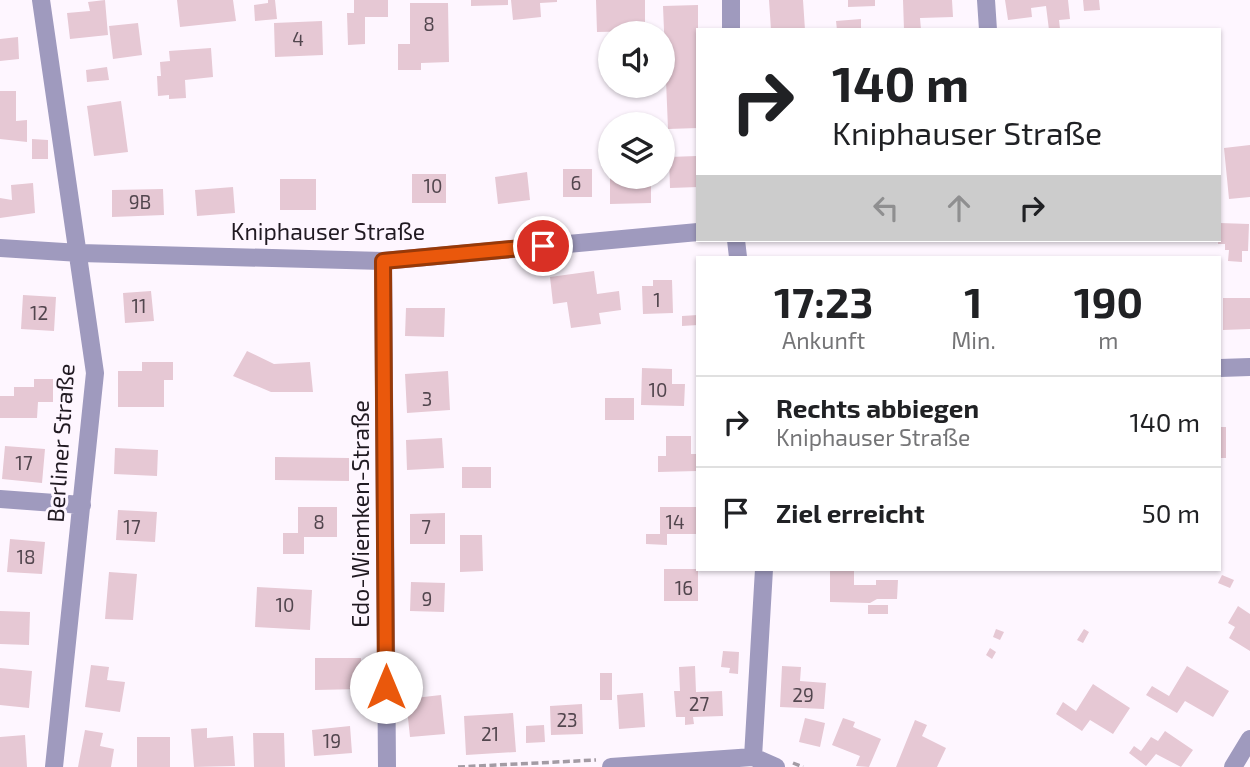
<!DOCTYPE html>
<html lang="de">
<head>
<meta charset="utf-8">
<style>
  :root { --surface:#fff; --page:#f2f2f2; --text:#202124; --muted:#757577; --line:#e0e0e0 }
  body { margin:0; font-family:"Exo 2",sans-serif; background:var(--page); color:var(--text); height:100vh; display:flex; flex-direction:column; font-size:26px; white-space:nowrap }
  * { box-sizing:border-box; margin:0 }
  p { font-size:23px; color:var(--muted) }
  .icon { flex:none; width:38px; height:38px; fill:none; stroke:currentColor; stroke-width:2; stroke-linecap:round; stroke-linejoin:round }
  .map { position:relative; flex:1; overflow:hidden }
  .details { position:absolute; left:696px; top:256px; width:525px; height:315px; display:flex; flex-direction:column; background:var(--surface); border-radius:0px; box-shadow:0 2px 5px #0004 }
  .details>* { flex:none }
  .guide { position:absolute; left:696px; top:28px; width:525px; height:214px; border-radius:0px; box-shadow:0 2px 5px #0004; background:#fff; color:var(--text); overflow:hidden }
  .controls { position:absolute; left:598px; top:21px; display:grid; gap:14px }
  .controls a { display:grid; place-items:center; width:77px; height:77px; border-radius:50%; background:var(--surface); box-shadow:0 2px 5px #0004; font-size:35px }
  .pin { position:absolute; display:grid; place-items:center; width:60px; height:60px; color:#fff; margin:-30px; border:4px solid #fff; border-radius:50%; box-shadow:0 2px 7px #0007 }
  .me { position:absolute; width:77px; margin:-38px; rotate:0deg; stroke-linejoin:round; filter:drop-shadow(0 0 5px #0008) }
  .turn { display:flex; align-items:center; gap:24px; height:147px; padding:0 21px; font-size:32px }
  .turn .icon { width:91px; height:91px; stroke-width:2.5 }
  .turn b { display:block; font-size:49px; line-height:60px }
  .lanes { display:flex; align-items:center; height:66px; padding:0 21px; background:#0003; justify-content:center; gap:35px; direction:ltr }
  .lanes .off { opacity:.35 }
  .eta { display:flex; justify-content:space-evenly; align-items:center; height:119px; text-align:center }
  .eta b { font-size:42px; font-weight:700; line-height:49px }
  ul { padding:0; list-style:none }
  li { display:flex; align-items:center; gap:21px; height:91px; padding:0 21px; border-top:2px solid var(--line) }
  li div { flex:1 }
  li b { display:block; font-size:26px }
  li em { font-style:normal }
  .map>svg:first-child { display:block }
</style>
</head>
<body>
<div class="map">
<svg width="1250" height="767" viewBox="0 0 1250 767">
  <rect width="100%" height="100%" fill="#fef6ff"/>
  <path fill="#e6c8d4" d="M105,0L108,35L70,39L67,13L90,11L88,2Z
    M177,0H233L236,21L180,27Z
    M268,0H275L277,19L255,21L254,5L268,3Z
    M354,0H388V17H365V44L348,45L347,13H354Z
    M471,0H508V5L471,6Z
    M511,0H557V2L540,3L541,17L513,20Z
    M596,0H645V31L597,32Z
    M769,0H803L805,30H771Z
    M848,0H875V6L848,7Z
    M903,0H952L953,17L920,18L921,30H904Z
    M1005,0H1068L1070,19L1059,20L1060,29L1049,30L1046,6L1031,8L1032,17L1008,20Z
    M1083,0H1099L1100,10L1084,11Z
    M410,3H448L449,62L421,63V70H398V44H410Z
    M698,5V128L668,129L663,6Z
    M861,19V30H837L836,21Z
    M322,21L323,55L275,57L274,23Z
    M138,23L142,55L113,59L109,26Z
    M18,37L19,59L0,61V39Z
    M211,48L213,77L185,80L186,98L169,99V95L158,96L157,76H161L160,62L170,61L169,51Z
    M107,67L109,80L87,82L86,70Z
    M0,91H16V121L27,120V142L0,139Z
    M121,101L128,152L94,156L87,106Z
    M32,139L48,140V159H32Z
    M1250,145V197L1229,199L1224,148Z
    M697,156L698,187L670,188L669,157Z
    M563,169H592V197H563Z
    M527,172L530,200L498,204L495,177Z
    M412,174H446V203H412Z
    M610,177H651V203L610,204Z
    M280,179H316V210H280Z
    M33,183L35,213L0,218V198L12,200L11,185Z
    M233,187L235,213L197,216L195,190Z
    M163,189L164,215L112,217V190Z
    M1220,223L1249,224L1248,251H1242V262L1228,261L1229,250H1225V244H1218Z
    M594,271L597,294L619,291L621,310L599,313L601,324L571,328L567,302L553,304L550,277Z
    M653,280H672L673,313L643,314L642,286H653Z
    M151,291L154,321L125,323L123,293Z
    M23,295L56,297L54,331L21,329Z
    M1223,298H1250V329L1223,330Z
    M406,308H445L444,337L405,336Z
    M698,315V325L682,326V316Z
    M247,351L274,364L310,362L313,392H271L233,376Z
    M142,362H173V380H164V407H118V371H142Z
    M642,368L672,369V384H685L684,406L641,405Z
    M448,371L450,410L407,413L405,374Z
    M34,379H53V402H38L37,418H0V396H14V387H34Z
    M605,398H634V420H605Z
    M1220,427H1226V458H1220Z
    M666,436H691V454H696L697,471L658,472V456H666Z
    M442,438L444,468L407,470L406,440Z
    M5,446L45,449L42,483L2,479Z
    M115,448L158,450L157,476L114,474Z
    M275,457L349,458V481L275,480Z
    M462,467H491V488H462Z
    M298,507H337V537H304V554H283V533H298Z
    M660,507H698V534H667V545L646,544V534H660Z
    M118,510L157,512L155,542L116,540Z
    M445,513V544H410V514Z
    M460,535H482L483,571L460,572Z
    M10,539L45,542L42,574L7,572Z
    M664,569H698V601H664Z
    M830,570H854V585H876V580H898L897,599H877L870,603L830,602Z
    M109,572L137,574L133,620L105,619Z
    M1222,575L1234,580L1230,588L1218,583Z
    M411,582L445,583L444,612L410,611Z
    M257,587L312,590L310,630L255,627Z
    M868,605H888V614H868Z
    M1238,606L1250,614V651L1229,638L1235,627L1228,623Z
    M0,611L30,612L29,645L0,644Z
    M996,629L1004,632L1000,640L993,637Z
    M1084,629L1089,632L1083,643L1077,640Z
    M990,648L996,652L992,659L986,655Z
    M723,651L739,652L738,674L729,673L730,668L721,667Z
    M315,658H361V689L315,690Z
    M91,665L109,667L107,680L125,682L120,712L85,707Z
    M695,666L696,692L722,691L723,716L693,717L694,724L685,725V717H676L674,691H680L679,667Z
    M782,666L801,667L800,681L826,683L824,709L780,707Z
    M1187,666L1229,691L1213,717L1185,701L1177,713L1146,695L1152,686L1169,696Z
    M0,668L32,671L29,708L0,705Z
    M600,673H612V700H600Z
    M1093,684L1130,708L1113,734L1090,720L1082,731L1056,714L1063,702L1076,711Z
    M643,693L645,727L619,729L617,695Z
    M441,695L445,734L410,737L406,699Z
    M582,704L583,734L551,735L550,706Z
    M513,713L516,752L466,755L464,716Z
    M805,718L825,723L820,747L799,742Z
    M843,718L855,722L853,727L881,739L869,767L856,766L860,756L832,745Z
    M915,720L927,725L922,736L946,748L937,767H896Z
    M544,725L545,742L526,743V726Z
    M350,726L352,753L314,756L312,730Z
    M207,728V738L233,736L235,766L194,767L191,729Z
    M85,730L103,733L100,746L114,749L111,767H78Z
    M1165,731L1193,750L1181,767L1156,754L1146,766L1129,753L1134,746L1141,751L1151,737L1158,741Z
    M253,733H284L285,767H254Z
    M25,735L27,767H0V737Z
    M137,737H170V767H137Z"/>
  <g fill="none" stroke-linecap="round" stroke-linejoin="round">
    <path stroke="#a39ba4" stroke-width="3.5" stroke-dasharray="7 3.5" stroke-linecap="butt" d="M793,763L803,767
      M458,767L596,760"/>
    <path stroke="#9f9abe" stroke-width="18" d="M41,0L95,373L54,767
      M731,0V30
      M986,0L988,30
      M736,240L738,257
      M0,248L80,253L383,261L698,232
      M383,261L387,767
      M1220,368L1250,367
      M0,499L82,505
      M753,757L764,569
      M611,767L753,757L776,767
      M1233,767L1250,739"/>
  </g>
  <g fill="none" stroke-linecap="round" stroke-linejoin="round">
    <g stroke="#983908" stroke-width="18">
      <path id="route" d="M386,687L383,261L543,246"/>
    </g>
    <use href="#route" stroke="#ea580c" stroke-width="12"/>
  </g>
  <g text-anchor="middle" stroke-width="6" stroke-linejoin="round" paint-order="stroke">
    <g font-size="19" fill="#52464e">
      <text x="429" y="31">8</text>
      <text x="298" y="46">4</text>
      <text x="576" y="190">6</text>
      <text x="433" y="193">10</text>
      <text x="140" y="209">9B</text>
      <text x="657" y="307">1</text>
      <text x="139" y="313">11</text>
      <text x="39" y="320">12</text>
      <text x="658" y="397">10</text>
      <text x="427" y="406">3</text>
      <text x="24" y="470">17</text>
      <text x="319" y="529">8</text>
      <text x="675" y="529">14</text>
      <text x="132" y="534">17</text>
      <text x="426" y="534">7</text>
      <text x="26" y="564">18</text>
      <text x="684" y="595">16</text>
      <text x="427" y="606">9</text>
      <text x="285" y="612">10</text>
      <text x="803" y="702">29</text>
      <text x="699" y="711">27</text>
      <text x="567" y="727">23</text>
      <text x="490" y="741">21</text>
      <text x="332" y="748">19</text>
    </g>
    <g font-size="23" fill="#211a22" stroke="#fef6ff">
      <text x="328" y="240">Kniphauser Straße</text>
      <text transform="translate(61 443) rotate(-86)" y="8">Berliner Straße</text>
      <text transform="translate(361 514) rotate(-90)" y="8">Edo-Wiemken-Straße</text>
    </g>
  </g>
</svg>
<div class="controls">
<a><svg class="icon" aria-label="sound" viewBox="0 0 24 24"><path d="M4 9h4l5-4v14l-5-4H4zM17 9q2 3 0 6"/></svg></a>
<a><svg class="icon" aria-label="layers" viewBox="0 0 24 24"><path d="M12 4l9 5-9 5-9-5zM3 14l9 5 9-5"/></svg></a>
</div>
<div class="pin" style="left:543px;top:246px;background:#d93025"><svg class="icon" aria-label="arrive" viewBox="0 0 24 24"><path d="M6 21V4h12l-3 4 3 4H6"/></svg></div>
<svg class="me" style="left:386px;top:687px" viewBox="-20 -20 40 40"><circle r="19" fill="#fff"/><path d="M0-13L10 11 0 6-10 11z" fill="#ea580c"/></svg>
<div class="guide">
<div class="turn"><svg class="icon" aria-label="right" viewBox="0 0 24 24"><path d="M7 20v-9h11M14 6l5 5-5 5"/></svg><div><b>140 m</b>Kniphauser Straße</div></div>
<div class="lanes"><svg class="icon off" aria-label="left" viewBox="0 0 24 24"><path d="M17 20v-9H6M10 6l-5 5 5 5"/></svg><svg class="icon off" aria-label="ahead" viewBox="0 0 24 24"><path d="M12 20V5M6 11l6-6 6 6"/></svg><svg class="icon" aria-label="right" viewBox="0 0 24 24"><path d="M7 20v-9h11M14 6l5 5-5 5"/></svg></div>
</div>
<section class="details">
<div class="eta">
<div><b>17:23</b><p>Ankunft</p></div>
<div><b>1</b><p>Min.</p></div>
<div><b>190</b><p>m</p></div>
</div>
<ul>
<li><svg class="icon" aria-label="right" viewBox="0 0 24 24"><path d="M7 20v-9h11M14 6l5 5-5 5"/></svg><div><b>Rechts abbiegen</b><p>Kniphauser Straße</p></div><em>140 m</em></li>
<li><svg class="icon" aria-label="arrive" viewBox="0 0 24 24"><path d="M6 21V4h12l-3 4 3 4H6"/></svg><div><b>Ziel erreicht</b></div><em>50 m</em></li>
</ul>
</section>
</div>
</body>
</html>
